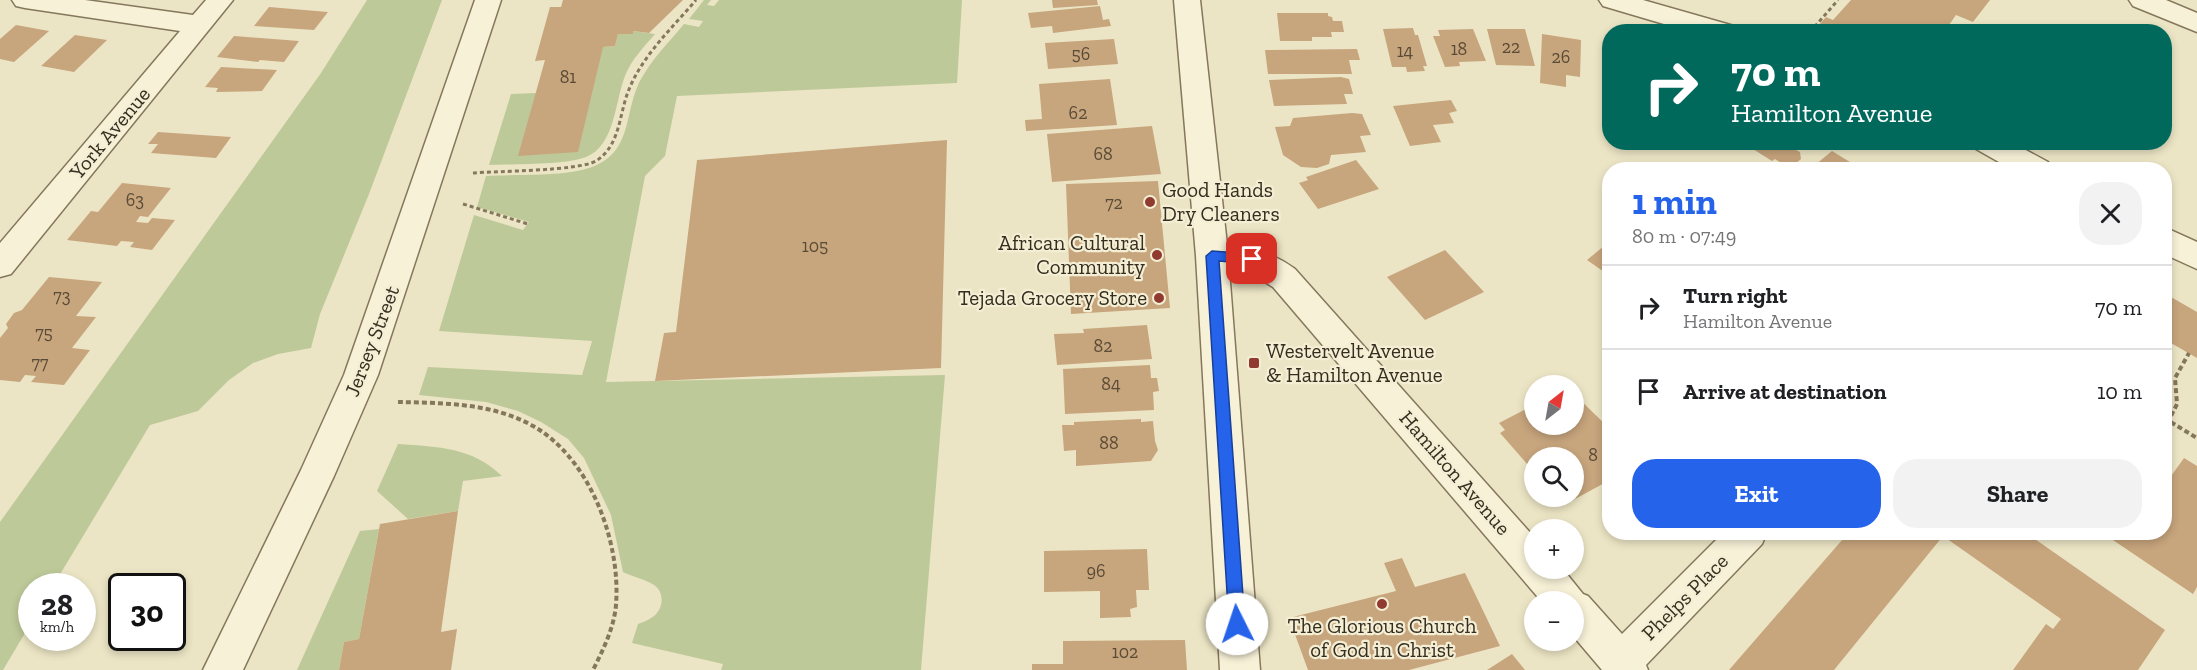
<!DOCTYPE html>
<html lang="en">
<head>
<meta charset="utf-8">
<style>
  :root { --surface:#fff; --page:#f2f2f2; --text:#202124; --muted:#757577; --line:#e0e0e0; --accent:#2563eb }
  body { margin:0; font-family:"Zilla Slab",serif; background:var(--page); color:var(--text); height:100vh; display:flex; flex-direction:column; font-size:22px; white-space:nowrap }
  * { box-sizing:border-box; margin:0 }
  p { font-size:20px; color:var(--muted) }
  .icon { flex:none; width:33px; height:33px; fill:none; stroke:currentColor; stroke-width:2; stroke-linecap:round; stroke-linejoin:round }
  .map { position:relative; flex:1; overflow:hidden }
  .drawer { position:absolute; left:1602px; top:162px; width:570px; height:378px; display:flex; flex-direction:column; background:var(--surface); border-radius:24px; box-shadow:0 3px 9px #0003 }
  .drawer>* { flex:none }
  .guide { position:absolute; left:1602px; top:24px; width:570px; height:126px; border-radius:24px; box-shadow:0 3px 9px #0003; background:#00695c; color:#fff; overflow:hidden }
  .needle { width:39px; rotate:31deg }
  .fabs { position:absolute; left:1524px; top:375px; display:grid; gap:12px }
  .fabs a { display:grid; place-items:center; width:60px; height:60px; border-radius:50%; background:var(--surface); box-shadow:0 3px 9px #0003; font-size:30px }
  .speed { position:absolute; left:18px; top:573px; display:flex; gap:12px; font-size:30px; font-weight:700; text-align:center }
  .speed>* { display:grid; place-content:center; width:78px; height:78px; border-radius:50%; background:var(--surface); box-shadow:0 3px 9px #0003; line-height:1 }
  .speed small { font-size:15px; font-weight:400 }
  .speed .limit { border:3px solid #111; border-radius:9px; background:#fff; color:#111 }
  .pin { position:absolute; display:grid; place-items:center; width:51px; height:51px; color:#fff; margin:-26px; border-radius:12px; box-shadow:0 3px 9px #0006 }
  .me { position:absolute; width:66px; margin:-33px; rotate:356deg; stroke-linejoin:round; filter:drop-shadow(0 0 4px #0008) }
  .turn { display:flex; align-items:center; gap:21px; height:126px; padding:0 30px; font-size:27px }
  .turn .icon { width:78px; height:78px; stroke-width:2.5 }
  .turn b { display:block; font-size:42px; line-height:51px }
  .round { display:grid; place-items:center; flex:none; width:63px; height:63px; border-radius:24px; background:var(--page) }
  .headline { display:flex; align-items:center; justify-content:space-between; height:102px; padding:0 30px }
  h1 { font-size:36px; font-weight:700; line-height:45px; color:var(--accent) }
  .cta { display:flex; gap:12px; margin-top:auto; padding:12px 30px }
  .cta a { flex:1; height:69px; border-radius:24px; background:var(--accent); color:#fff; font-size:24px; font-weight:700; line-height:69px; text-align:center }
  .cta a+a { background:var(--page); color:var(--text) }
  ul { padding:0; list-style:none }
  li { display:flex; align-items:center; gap:18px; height:84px; padding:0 30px; border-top:2px solid var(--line) }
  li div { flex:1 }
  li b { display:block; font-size:22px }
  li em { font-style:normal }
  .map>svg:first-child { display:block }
</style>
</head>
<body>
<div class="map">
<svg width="2197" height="670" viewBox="0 0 2197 670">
  <rect width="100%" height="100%" fill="#ece5c5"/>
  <path fill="#bec999" d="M367,0H442L369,194L320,314L311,348L278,354L253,363L229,380L198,411L150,425L53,586H32L31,623L3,670H0V522L321,73Z
    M704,0H711L707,5L714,6L719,0H962L957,83L677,96L665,156L645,176L606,382L945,375L921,670H721L723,664L632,643L638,624C642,622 647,621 651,618C663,612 666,593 654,585C645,579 633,577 623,572L611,515L584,458L568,439L541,422L518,411L486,402L419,395L428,367L582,375L592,341L439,331L474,215L523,230L529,222L477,207L486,176C515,174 566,177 592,167C634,151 623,112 641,79C652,59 669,42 684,24L699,27L703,21L689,19Z
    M633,31L655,34C644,47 631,60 625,76C615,101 615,146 586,157C567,165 513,164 489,165L511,94L536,93L603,47L615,46L618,34H632Z
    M398,444C439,447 472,447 502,476L463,481L458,511L408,519L377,491Z
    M379,529L359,639L344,642L339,670H297L360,531Z"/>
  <path fill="#c7a57d" d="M563,0H683L649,33L633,31V34H618L615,46L603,47L578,152L518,156L545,60L535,61L550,7H561Z
    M1052,0H1097L1098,5L1053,8Z
    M1851,0H1990L1973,22L1956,15L1944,32H1831L1818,26L1826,17L1833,20Z
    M1100,6L1103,20L1109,19L1111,26L1053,33L1052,26L1031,28L1028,13Z
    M269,7L328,12L314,30L254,26Z
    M1277,13H1328V16L1332,17L1333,21H1342L1344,32H1331L1332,37H1312V41H1280Z
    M16,25L49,31L14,62L0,59V39Z
    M1413,28L1415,35H1418L1427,66H1423L1425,71L1407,72L1406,67H1392L1383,29Z
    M1473,29L1486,61L1459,62L1460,66L1445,67L1433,36H1440L1438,30Z
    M1487,29H1525L1535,66L1496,65Z
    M1542,34L1581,40L1580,77L1566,75V87L1540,83Z
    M75,35L107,40L74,72L41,66Z
    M234,36L299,41L284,62L260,60L258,62L217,57Z
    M1114,39L1118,64L1048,69L1045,43Z
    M1357,49L1360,60H1349L1352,74H1268L1265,50Z
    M221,67L277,70L262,91L216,92L218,88L205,87Z
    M1341,77L1349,79L1353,94H1344L1347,104L1274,106L1269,80Z
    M1110,79L1117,125L1026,131L1025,120L1042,119L1039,84Z
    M1451,100L1457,111L1449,113L1454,123L1433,125L1441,142L1410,146L1393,106Z
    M1352,113L1362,114L1371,135L1360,136L1366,152L1331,155L1329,164L1317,168L1301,167L1283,155L1275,127L1290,126L1293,118Z
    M1152,126L1161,174L1052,182L1047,134Z
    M158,132L231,137L216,158L151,153L158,144H148Z
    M947,140L941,368L655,381L664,333L676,332L697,160Z
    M1742,142H1795L1790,147L1800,152L1801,159L1794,165H1784L1775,159L1772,161Z
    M1832,151L1863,170H1809Z
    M1356,160L1379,189L1318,209L1299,183L1308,180L1306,177Z
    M1158,181L1170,308L1071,314L1066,184Z
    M122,183L171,188L148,217L140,216L136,222L148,223L152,218L175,220L152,250L130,247L134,242L121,241L117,246L67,240L91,211L98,212Z
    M1610,241V276L1587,260Z
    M1445,250L1484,292L1425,320L1387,277Z
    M49,277L102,282L76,316L96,317L72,348L90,350L64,385L31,382L36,376L25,375L20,382L0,380V338L8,328L6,324L14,313L22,310Z
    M2164,293L2197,312V358L2164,339Z
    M1147,325L1152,359L1057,365L1054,334L1084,333L1083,329Z
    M1150,365L1151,378H1157L1159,391L1153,392L1154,410L1065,414L1063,369Z
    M1574,394L1610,429V480L1564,505L1556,496H1574V458H1534V472L1500,433L1505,430L1499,423L1528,408L1534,415V424H1543L1551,433L1561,427L1559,424H1574Z
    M1141,419V422L1153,421L1155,441L1158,450L1151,461L1076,466V450L1064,451L1062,425H1074V422Z
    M2184,458L2197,466V587L2193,594L2101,532H2164V486Z
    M458,511L441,632L457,629L451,670H339L344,642L359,639L380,524Z
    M1849,532H2025L2165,630L2138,670H2013L2046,624L2053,629L2061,619L1943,536L1834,670H1729Z
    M1147,549L1149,590H1136L1137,607L1130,609L1131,617L1100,618V591L1044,592V551Z
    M1402,558L1415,587L1465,573L1500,646L1409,670H1308L1289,618L1396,591L1384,563Z
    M1185,640L1187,670H1032V664H1063V641Z
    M1512,654L1525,670H1487Z"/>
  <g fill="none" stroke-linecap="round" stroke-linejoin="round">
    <g stroke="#85775c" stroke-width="3">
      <path id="minor" d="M12,0H85L193,15L206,0H233L11,274L0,277V243L180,31L25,8L16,6Z
        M1174,0H1200L1227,245C1252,247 1275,254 1295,269L1534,537V568H1562L1583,594L1588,596L1622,634L1724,532H1767L1762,544L1646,665L1648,670H1602L1574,637V602H1542L1273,287L1249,272L1229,269L1260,670H1220L1196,256Z
        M1599,0H1643L1734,26L1737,32H1691L1603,6Z
        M2129,0H2166L2197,13V32L2133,6Z
        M1972,142H2011L2048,162L2053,170H2013L1976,149Z
        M2164,227L2197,242V269L2164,254Z"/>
    </g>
    <g stroke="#85775c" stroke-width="3">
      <path id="tertiary" d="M475,0H501L378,375L334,476L243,670H203L301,470L344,375Z"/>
    </g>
    <path stroke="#85775c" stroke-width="3" stroke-dasharray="4 3" stroke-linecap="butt" d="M1810,32L1838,0
      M473,173C497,171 579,171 596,161C620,146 619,115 628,92C641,57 672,28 696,0
      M463,204L528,224"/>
    <path stroke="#85775c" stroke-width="4" stroke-dasharray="5 3" stroke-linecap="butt" d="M398,402C443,403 493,403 533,426C590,458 621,542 616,605C614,628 603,650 593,670
      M2164,418L2197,438
      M2164,430L2177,404L2175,378L2189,353"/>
    <use href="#minor" fill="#f7f1d7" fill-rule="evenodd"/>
    <use href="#tertiary" fill="#f7f1d7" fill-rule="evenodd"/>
  </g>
  <path fill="#2563eb" stroke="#184099" stroke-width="1.5" d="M1212,251L1252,254L1259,259L1252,264L1219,261L1245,624L1242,629L1237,632L1231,629L1229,624L1206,256Z"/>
  <g fill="#913a2f" stroke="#f3eed4" stroke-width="2">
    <circle cx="1150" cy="202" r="6"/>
    <circle cx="1157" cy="255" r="6"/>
    <circle cx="1159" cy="298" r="6"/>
    <rect x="1248" y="357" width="12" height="12" rx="3"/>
    <circle cx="1382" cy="604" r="6"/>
  </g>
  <g text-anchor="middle" stroke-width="4.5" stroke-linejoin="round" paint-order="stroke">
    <g font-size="18" fill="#5a4b36">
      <text x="1511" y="53">22</text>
      <text x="1459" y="55">18</text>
      <text x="1405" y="57">14</text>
      <text x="1081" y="60">56</text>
      <text x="1561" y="63">26</text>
      <text x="568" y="83">81</text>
      <text x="1078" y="119">62</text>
      <text x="1103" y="160">68</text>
      <text x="135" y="206">63</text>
      <text x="1114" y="209">72</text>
      <text x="815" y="252">105</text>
      <text x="62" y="302">73</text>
      <text x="44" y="339">75</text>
      <text x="1103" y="352">82</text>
      <text x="40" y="369">77</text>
      <text x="1111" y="390">84</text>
      <text x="1109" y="449">88</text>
      <text x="1593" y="461">8</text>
      <text x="1096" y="577">96</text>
      <text x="1125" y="658">102</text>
    </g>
    <g font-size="21" fill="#362d1f" stroke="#f3eed4">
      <text transform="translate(110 133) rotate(-50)" y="7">York Avenue</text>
      <text transform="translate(372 341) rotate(-69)" y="7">Jersey Street</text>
      <text transform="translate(1455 473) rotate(49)" y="7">Hamilton Avenue</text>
      <text transform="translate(1685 597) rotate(-45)" y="7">Phelps Place</text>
    </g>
    <g font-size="21" fill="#362d1f" stroke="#f3eed4" text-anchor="start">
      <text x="1162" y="197">Good Hands<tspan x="1162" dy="24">Dry Cleaners</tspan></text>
      <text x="1145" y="250" text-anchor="end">African Cultural<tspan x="1145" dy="24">Community</tspan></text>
      <text x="1147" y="305" text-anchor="end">Tejada Grocery Store</text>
      <text x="1266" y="358">Westervelt Avenue<tspan x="1266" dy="24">&amp; Hamilton Avenue</tspan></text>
      <text x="1382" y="633" text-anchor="middle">The Glorious Church<tspan x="1382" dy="24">of God in Christ</tspan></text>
    </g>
  </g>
</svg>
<div class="fabs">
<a><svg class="needle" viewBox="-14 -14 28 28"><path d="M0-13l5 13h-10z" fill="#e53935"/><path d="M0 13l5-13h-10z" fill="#757577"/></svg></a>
<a><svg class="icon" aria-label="search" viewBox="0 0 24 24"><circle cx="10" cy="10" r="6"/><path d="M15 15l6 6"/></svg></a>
<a>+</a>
<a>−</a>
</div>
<div class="speed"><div>28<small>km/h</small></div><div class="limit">30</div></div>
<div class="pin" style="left:1252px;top:259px;background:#d93025"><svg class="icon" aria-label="arrive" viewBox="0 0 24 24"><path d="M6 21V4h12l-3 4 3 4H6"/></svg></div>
<svg class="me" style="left:1237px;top:624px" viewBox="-20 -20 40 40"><circle r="19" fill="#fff"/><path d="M0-13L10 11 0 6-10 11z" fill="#2563eb"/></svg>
<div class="guide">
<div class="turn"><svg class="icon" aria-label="right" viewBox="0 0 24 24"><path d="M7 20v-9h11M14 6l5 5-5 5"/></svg><div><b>70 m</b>Hamilton Avenue</div></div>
</div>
<section class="drawer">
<div class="headline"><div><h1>1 min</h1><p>80 m · 07:49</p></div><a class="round"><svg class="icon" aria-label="close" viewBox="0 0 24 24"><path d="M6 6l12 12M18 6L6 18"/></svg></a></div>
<ul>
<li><svg class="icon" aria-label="right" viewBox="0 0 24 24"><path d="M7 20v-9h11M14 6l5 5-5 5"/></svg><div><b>Turn right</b><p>Hamilton Avenue</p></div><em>70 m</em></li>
<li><svg class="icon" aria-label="arrive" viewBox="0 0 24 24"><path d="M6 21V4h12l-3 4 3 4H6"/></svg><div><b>Arrive at destination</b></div><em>10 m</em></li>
</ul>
<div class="cta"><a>Exit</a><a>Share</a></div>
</section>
</div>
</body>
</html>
